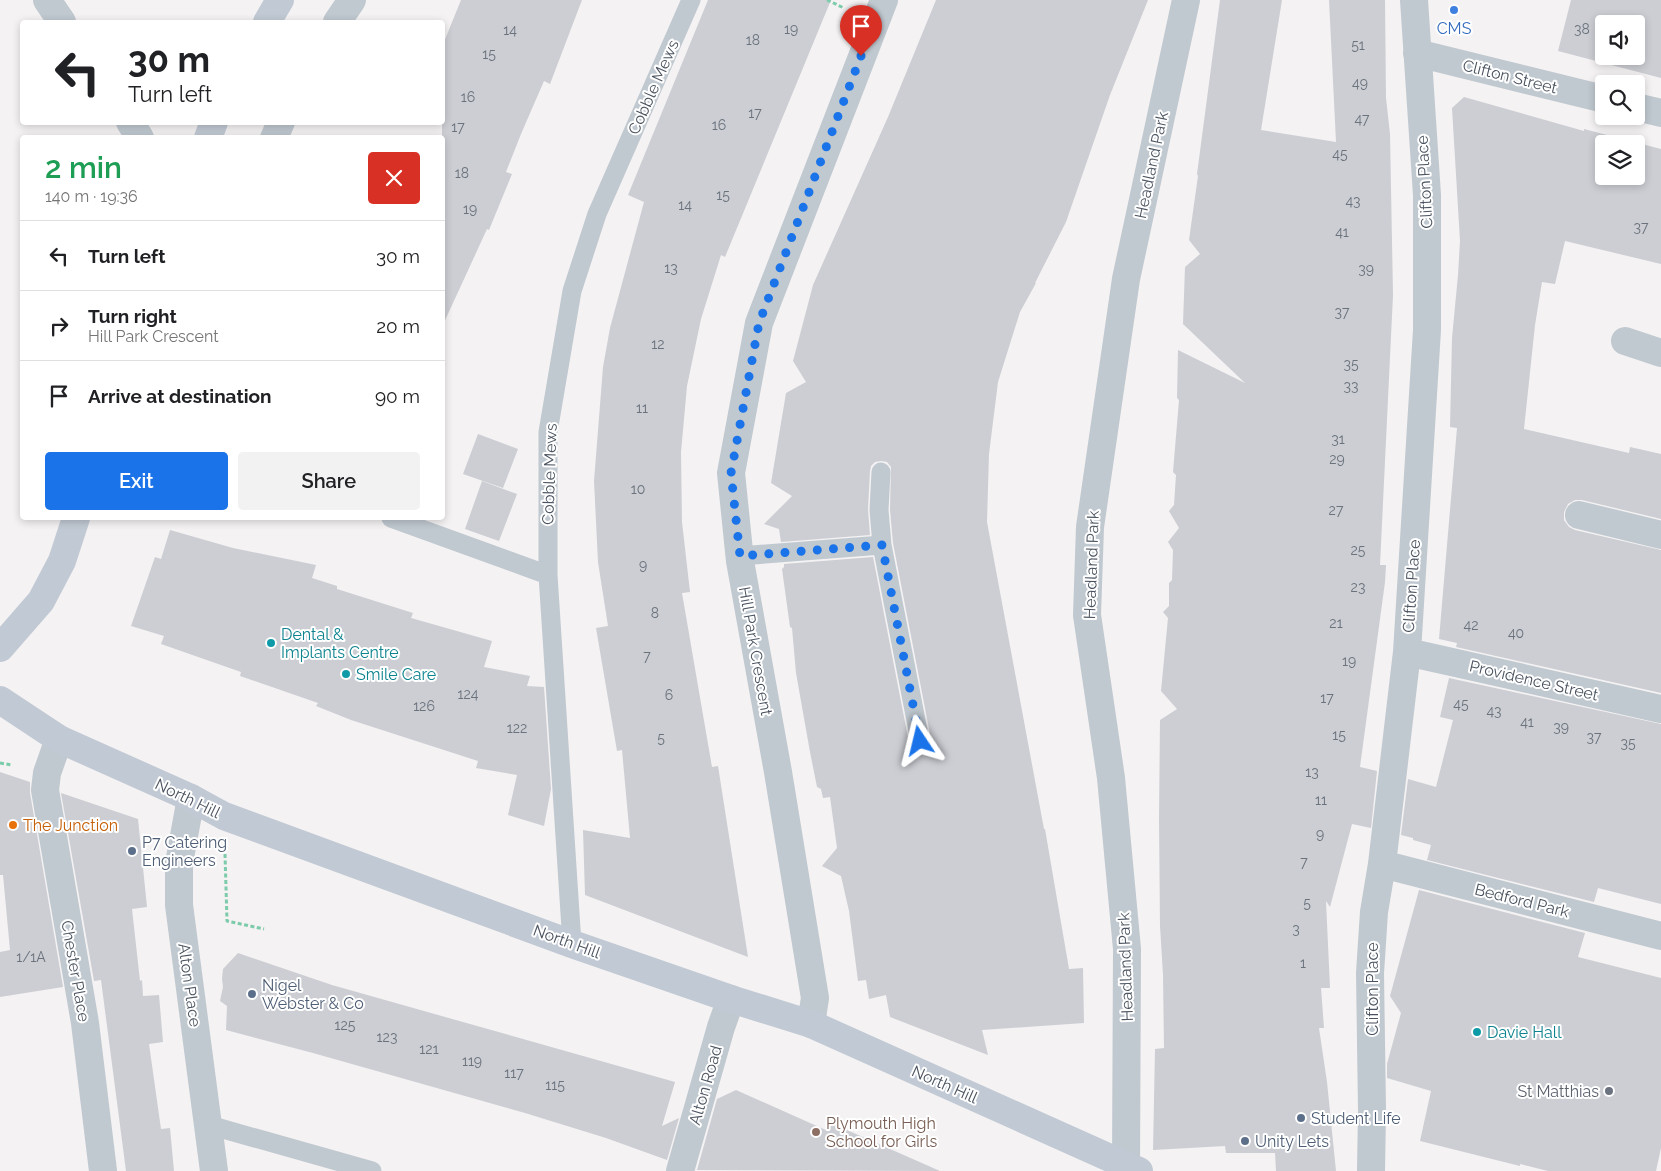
<!DOCTYPE html>
<html lang="en">
<head>
<meta charset="utf-8">
<style>
  :root { --surface:#fff; --page:#f2f2f2; --text:#202124; --muted:#757577; --line:#e0e0e0; --accent:#1a73e8 }
  body { margin:0; font-family:Raleway,sans-serif; background:var(--page); color:var(--text); height:100vh; display:flex; flex-direction:column; font-size:19px; white-space:nowrap }
  * { box-sizing:border-box; margin:0 }
  p { font-size:16px; color:var(--muted) }
  .icon { flex:none; width:28px; height:28px; fill:none; stroke:currentColor; stroke-width:2; stroke-linecap:round; stroke-linejoin:round }
  .map { position:relative; flex:1; overflow:hidden }
  .side { position:absolute; left:20px; top:135px; width:425px; height:385px; display:flex; flex-direction:column; background:var(--surface); border-radius:5px; box-shadow:0 2px 8px #0003 }
  .side>* { flex:none }
  .top-card { position:absolute; left:20px; top:20px; width:425px; height:105px; border-radius:5px; box-shadow:0 2px 8px #0003; background:#fff; color:var(--text); overflow:hidden }
  .tools { position:absolute; left:1595px; top:15px; display:grid; gap:10px }
  .tools a { display:grid; place-items:center; width:50px; height:50px; border-radius:5px; background:var(--surface); box-shadow:0 2px 8px #0003; font-size:25px }
  .pin { position:absolute; display:grid; place-items:center; width:42px; height:42px; color:#fff; margin:-51px -21px; border-radius:50% 50% 50% 0; rotate:-45deg; box-shadow:0 0 5px #0007 }
  .pin .icon { rotate:45deg }
  .me { position:absolute; width:55px; margin:-28px; rotate:350deg; stroke-linejoin:round; filter:drop-shadow(0 0 4px #0008) }
  .turn { display:flex; align-items:center; gap:18px; height:105px; padding:0 25px; font-size:22px }
  .turn .icon { width:65px; height:65px; stroke-width:2.5 }
  .turn b { display:block; font-size:35px; line-height:42px }
  .round { display:grid; place-items:center; flex:none; width:52px; height:52px; border-radius:5px; background:var(--page) }
  .headline { display:flex; align-items:center; justify-content:space-between; height:85px; padding:0 25px }
  h1 { font-size:30px; font-weight:600; line-height:38px; color:#1e9e55 }
  .primary-button { display:flex; gap:10px; margin-top:auto; padding:10px 25px }
  .primary-button a { flex:1; height:58px; border-radius:5px; background:var(--accent); color:#fff; font-size:20px; font-weight:600; line-height:58px; text-align:center }
  .primary-button a+a { background:var(--page); color:var(--text) }
  ul { padding:0; list-style:none }
  li { display:flex; align-items:center; gap:15px; height:70px; padding:0 25px; border-top:1px solid var(--line) }
  li div { flex:1 }
  li b { display:block; font-size:19px }
  li em { font-style:normal }
  .map>svg:first-child { display:block }
</style>
</head>
<body>
<div class="map">
<svg width="1661" height="1171" viewBox="0 0 1661 1171">
  <rect width="100%" height="100%" fill="#f4f2f2"/>
  <path fill="#ccced4" fill-rule="evenodd" d="M461,0H582L550,84L544,81L521,134L506,172L512,174L489,230L487,229L442,327V47Z
    M708,0H831L725,257L721,255L701,319L687,386L681,452L682,522L690,592L682,593L712,767L718,766L748,957L585,895L583,830L630,838L622,750L617,751L596,628L608,626L598,562L594,481L603,367L610,328L644,202L628,195Z
    M936,0H1148L1110,95L1066,222L1035,283H1036L1020,312L998,382L989,454L987,522L1044,829H1045L1069,969L1083,968L1084,1023L982,1030L988,1055L890,1017L886,995L869,999L866,980L858,981L849,911L841,876L822,866L837,848L830,797L823,798L821,789L817,787L810,752L796,673L792,628L790,627L782,569L784,567V564L873,557L909,743L911,748L916,751L922,752L927,750L930,745L931,739L893,543L890,510L891,467L887,462L881,461L875,462L871,466L870,471L868,509L870,535L781,542L779,529L764,524L792,496L771,483L786,393L806,382L793,361L813,285L888,117Z
    M1220,0H1282L1261,130L1336,142L1329,0H1385L1386,98L1390,134L1393,295L1380,565H1386L1385,582L1360,767L1377,771L1371,828L1352,824L1330,907L1326,901L1330,988H1321L1324,1028H1319L1327,1082L1336,1171H1276L1275,1153H1226L1225,1146L1153,1150L1155,1049L1164,1048L1163,975L1160,926L1159,819L1160,720L1177,709L1161,691L1168,618L1163,612L1169,606V583L1172,580L1173,550L1168,542L1179,528L1169,511L1174,505L1176,475L1173,472L1179,400L1177,398L1178,350L1245,383L1183,324L1185,267L1200,254L1189,240L1198,176L1197,174Z
    M1571,0H1661V78L1558,51ZM1604,24H1636V56H1604Z
    M1464,97L1584,131V129L1661,149V264L1565,241L1555,284L1542,282L1535,325L1524,429L1629,453L1630,447L1661,454V519L1582,500H1575L1568,504L1564,512V520L1569,527L1575,530L1661,550V693L1456,647L1457,643L1439,639L1457,428L1450,427L1452,338L1458,275L1460,241L1452,108ZM1604,144H1636V176H1604Z
    M478,434L518,449L503,488L463,474Z
    M482,481L517,494L499,541L465,529Z
    M170,530L233,548L316,565L312,578L337,586V589L413,613L411,618L492,641L484,667L530,676L527,686L544,687L551,789L544,826L508,815L517,775L476,768L478,761L351,720L316,706L318,703L240,676L241,672L161,644L164,636L131,626L155,557L161,559Z
    M1449,678L1661,724V904L1598,888L1594,902L1427,860L1431,845L1413,840V838L1401,835L1408,779L1436,787L1453,720L1440,717Z
    M0,772L30,782V793L63,987L0,997V952L10,950L3,875H0Z
    M61,793L138,819L147,907L132,909L140,981L142,980L143,996L159,995L163,1042L149,1044L161,1129L170,1128L174,1171H126L101,980L94,981Z
    M1419,890L1585,933L1578,957L1661,978V1148L1656,1171H1548L1520,1164V1166L1420,1141L1431,1091L1387,1078V1064L1401,1013L1390,996Z
    M238,953L332,985L675,1082L662,1126L679,1118L667,1160L606,1138L525,1113L313,1053L226,1030L227,1006L220,1001L223,987L222,979L223,969Z
    M736,1090L828,1131L831,1123L940,1171L697,1170L717,1099Z"/>
  <g fill="none" stroke-linecap="round" stroke-linejoin="round">
    <path stroke="#7ccbaa" stroke-width="3" stroke-dasharray="4 2.5" stroke-linecap="butt" d="M827,0L844,8
      M0,763L12,765
      M225,854L227,921L264,929"/>
    <path stroke="#c0c8d0" stroke-width="19" d="M881,472L879,510L882,545L920,741
      M391,518L548,575
      M740,556L882,545
      M572,944L548,575V432L572,291L597,214L691,0
      M209,1125L372,1171"/>
    <path stroke="#c0c8d0" stroke-width="28" d="M47,0L62,22
      M337,22L352,0
      M1417,53L1604,99
      M1636,107L1661,113
      M130,122L140,138
      M274,138L281,122
      M1625,341L1661,353
      M1579,515L1661,535
      M1407,652L1661,709
      M59,739L47,773L45,790L85,1023L103,1171
      M191,798L179,863V905L214,1171
      M1382,864L1661,936
      M811,1024L815,998L778,772L740,561L731,473L759,323L884,0
      M1126,1166L1127,949L1111,778L1087,615L1090,527L1126,279L1186,0
      M680,1171L721,1027L731,999
      M1371,1171L1372,1110L1370,973L1374,912L1382,864L1407,652L1427,330V195L1414,0"/>
    <path stroke="#c1c9d4" stroke-width="28" d="M267,22L280,0
      M208,138L214,122
      M0,648L41,601L62,561L76,518
      M0,700L59,739L191,798L224,816L572,944L731,999L811,1024L1139,1171"/>
  </g>
  <g fill="none" stroke-linecap="round" stroke-linejoin="round">
    <path stroke="#1a73e8" stroke-width="9" stroke-dasharray="0 16.2" d="M861,56L759,323L731,473L740,556L882,545L920,741"/>
  </g>
  <circle fill="#3f7fe0" stroke="#fff" stroke-width="2" cx="1454" cy="10" r="5"/>
  <g fill="#0f9aa8" stroke="#fff" stroke-width="2">
    <circle cx="271" cy="643" r="5"/>
    <circle cx="346" cy="674" r="5"/>
    <circle cx="1477" cy="1032" r="5"/>
  </g>
  <circle fill="#e8710a" stroke="#fff" stroke-width="2" cx="13" cy="825" r="5"/>
  <g fill="#5c6f8a" stroke="#fff" stroke-width="2">
    <circle cx="132" cy="851" r="5"/>
    <circle cx="252" cy="994" r="5"/>
    <circle cx="1301" cy="1118" r="5"/>
    <circle cx="1245" cy="1141" r="5"/>
  </g>
  <circle fill="#6b7280" stroke="#fff" stroke-width="2" cx="1609" cy="1091" r="5"/>
  <circle fill="#8d6e63" stroke="#fff" stroke-width="2" cx="816" cy="1132" r="5"/>
  <g text-anchor="middle" stroke-width="4" stroke-linejoin="round" paint-order="stroke">
    <g font-size="14" fill="#6a727c">
      <text x="791" y="34">19</text>
      <text x="1582" y="34">38</text>
      <text x="510" y="35">14</text>
      <text x="753" y="45">18</text>
      <text x="1358" y="50">51</text>
      <text x="489" y="59">15</text>
      <text x="1360" y="88">49</text>
      <text x="468" y="102">16</text>
      <text x="755" y="118">17</text>
      <text x="1362" y="124">47</text>
      <text x="719" y="130">16</text>
      <text x="458" y="132">17</text>
      <text x="1340" y="159">45</text>
      <text x="462" y="178">18</text>
      <text x="723" y="200">15</text>
      <text x="1353" y="206">43</text>
      <text x="685" y="210">14</text>
      <text x="470" y="214">19</text>
      <text x="1641" y="232">37</text>
      <text x="1342" y="237">41</text>
      <text x="671" y="273">13</text>
      <text x="1366" y="274">39</text>
      <text x="1342" y="317">37</text>
      <text x="658" y="349">12</text>
      <text x="1351" y="369">35</text>
      <text x="1351" y="391">33</text>
      <text x="642" y="413">11</text>
      <text x="1338" y="444">31</text>
      <text x="1337" y="464">29</text>
      <text x="638" y="494">10</text>
      <text x="1336" y="515">27</text>
      <text x="1358" y="555">25</text>
      <text x="643" y="570">9</text>
      <text x="1358" y="592">23</text>
      <text x="655" y="618">8</text>
      <text x="1336" y="628">21</text>
      <text x="1471" y="630">42</text>
      <text x="1516" y="638">40</text>
      <text x="647" y="661">7</text>
      <text x="1349" y="666">19</text>
      <text x="468" y="699">124</text>
      <text x="669" y="700">6</text>
      <text x="1327" y="703">17</text>
      <text x="1461" y="709">45</text>
      <text x="424" y="711">126</text>
      <text x="1494" y="716">43</text>
      <text x="1527" y="727">41</text>
      <text x="1561" y="732">39</text>
      <text x="517" y="733">122</text>
      <text x="1339" y="740">15</text>
      <text x="1594" y="742">37</text>
      <text x="661" y="743">5</text>
      <text x="1628" y="748">35</text>
      <text x="1312" y="777">13</text>
      <text x="1321" y="805">11</text>
      <text x="1320" y="839">9</text>
      <text x="1304" y="867">7</text>
      <text x="1307" y="908">5</text>
      <text x="1296" y="934">3</text>
      <text x="31" y="962">1/1A</text>
      <text x="1303" y="968">1</text>
      <text x="345" y="1030">125</text>
      <text x="387" y="1042">123</text>
      <text x="429" y="1054">121</text>
      <text x="472" y="1066">119</text>
      <text x="514" y="1078">117</text>
      <text x="555" y="1090">115</text>
    </g>
    <g font-size="16" fill="#366cbe" stroke="#fff">
      <text x="1454" y="34">CMS</text>
    </g>
    <g font-size="16" fill="#4a535f" stroke="#fff">
      <text transform="translate(1510 76) rotate(14)" y="6">Clifton Street</text>
      <text transform="translate(653 87) rotate(-66)" y="6">Cobble Mews</text>
      <text transform="translate(1151 165) rotate(-78)" y="6">Headland Park</text>
      <text transform="translate(1424 182) rotate(-93)" y="6">Clifton Place</text>
      <text transform="translate(549 474) rotate(-88)" y="6">Cobble Mews</text>
      <text transform="translate(1091 565) rotate(-88)" y="6">Headland Park</text>
      <text transform="translate(1411 586) rotate(-86)" y="6">Clifton Place</text>
      <text transform="translate(756 651) rotate(80)" y="6">Hill Park Crescent</text>
      <text transform="translate(1534 680) rotate(13)" y="6">Providence Street</text>
      <text transform="translate(188 798) rotate(26)" y="6">North Hill</text>
      <text transform="translate(1522 900) rotate(14)" y="6">Bedford Park</text>
      <text transform="translate(567 941) rotate(20)" y="6">North Hill</text>
      <text transform="translate(1125 967) rotate(-92)" y="6">Headland Park</text>
      <text transform="translate(76 971) rotate(80)" y="6">Chester Place</text>
      <text transform="translate(190 985) rotate(82)" y="6">Alton Place</text>
      <text transform="translate(1372 989) rotate(-90)" y="6">Clifton Place</text>
      <text transform="translate(945 1084) rotate(24)" y="6">North Hill</text>
      <text transform="translate(705 1085) rotate(-74)" y="6">Alton Road</text>
    </g>
    <g font-size="16" fill="#0d838f" stroke="#fff" text-anchor="start">
      <text x="281" y="640">Dental &amp;<tspan x="281" dy="18">Implants Centre</tspan></text>
      <text x="356" y="680">Smile Care</text>
      <text x="1487" y="1038">Davie Hall</text>
    </g>
    <g font-size="16" fill="#c56008" stroke="#fff" text-anchor="start">
      <text x="23" y="831">The Junction</text>
    </g>
    <g font-size="16" fill="#4e5e75" stroke="#fff" text-anchor="start">
      <text x="142" y="848">P7 Catering<tspan x="142" dy="18">Engineers</tspan></text>
      <text x="262" y="991">Nigel<tspan x="262" dy="18">Webster &amp; Co</tspan></text>
      <text x="1311" y="1124">Student Life</text>
      <text x="1255" y="1147">Unity Lets</text>
    </g>
    <g font-size="16" fill="#5b616d" stroke="#fff" text-anchor="end">
      <text x="1599" y="1097">St Matthias</text>
    </g>
    <g font-size="16" fill="#785e54" stroke="#fff" text-anchor="start">
      <text x="826" y="1129">Plymouth High<tspan x="826" dy="18">School for Girls</tspan></text>
    </g>
  </g>
</svg>
<div class="tools">
<a><svg class="icon" aria-label="sound" viewBox="0 0 24 24"><path d="M4 9h4l5-4v14l-5-4H4zM17 9q2 3 0 6"/></svg></a>
<a><svg class="icon" aria-label="search" viewBox="0 0 24 24"><circle cx="10" cy="10" r="6"/><path d="M15 15l6 6"/></svg></a>
<a><svg class="icon" aria-label="layers" viewBox="0 0 24 24"><path d="M12 4l9 5-9 5-9-5zM3 14l9 5 9-5"/></svg></a>
</div>
<div class="pin" style="left:861px;top:56px;background:#d93025"><svg class="icon" aria-label="arrive" viewBox="0 0 24 24"><path d="M6 21V4h12l-3 4 3 4H6"/></svg></div>
<svg class="me" style="left:920px;top:741px" viewBox="-20 -20 40 40"><path d="M0-17L14 15 0 8-14 15z" fill="#1a73e8" stroke="#fff" stroke-width="4"/></svg>
<div class="top-card">
<div class="turn"><svg class="icon" aria-label="left" viewBox="0 0 24 24"><path d="M17 20v-9H6M10 6l-5 5 5 5"/></svg><div><b>30 m</b>Turn left</div></div>
</div>
<section class="side">
<div class="headline"><div><h1>2 min</h1><p>140 m · 19:36</p></div><a class="round" style="background:#d93025;color:#fff"><svg class="icon" aria-label="close" viewBox="0 0 24 24"><path d="M6 6l12 12M18 6L6 18"/></svg></a></div>
<ul>
<li><svg class="icon" aria-label="left" viewBox="0 0 24 24"><path d="M17 20v-9H6M10 6l-5 5 5 5"/></svg><div><b>Turn left</b></div><em>30 m</em></li>
<li><svg class="icon" aria-label="right" viewBox="0 0 24 24"><path d="M7 20v-9h11M14 6l5 5-5 5"/></svg><div><b>Turn right</b><p>Hill Park Crescent</p></div><em>20 m</em></li>
<li><svg class="icon" aria-label="arrive" viewBox="0 0 24 24"><path d="M6 21V4h12l-3 4 3 4H6"/></svg><div><b>Arrive at destination</b></div><em>90 m</em></li>
</ul>
<div class="primary-button"><a>Exit</a><a>Share</a></div>
</section>
</div>
</body>
</html>
